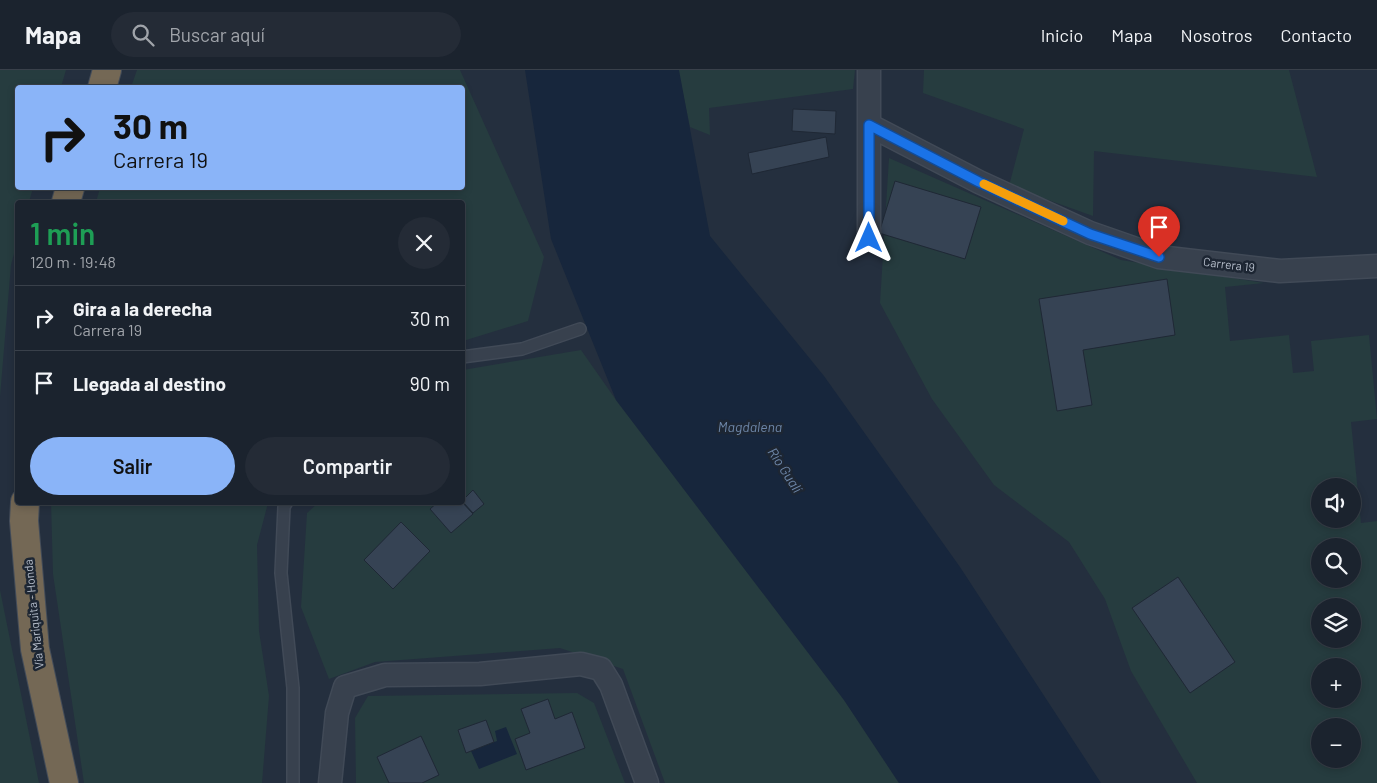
<!DOCTYPE html>
<html lang="es">
<head>
<meta charset="utf-8">
<style>
  :root { --surface:#1b232e; --page:#242b36; --text:#f1f3f6; --muted:#a0a4aa; --line:#39404a; --accent:#8ab4f8 }
  body { margin:0; font-family:Barlow,sans-serif; background:var(--page); color:var(--text); height:100vh; display:flex; flex-direction:column; font-size:19px; white-space:nowrap }
  * { box-sizing:border-box; margin:0 }
  p { font-size:16px; color:var(--muted) }
  .icon { flex:none; width:28px; height:28px; fill:none; stroke:currentColor; stroke-width:2; stroke-linecap:round; stroke-linejoin:round }
  .map { position:relative; flex:1; overflow:hidden }
  .panel { position:absolute; left:15px; top:130px; width:450px; height:305px; display:flex; flex-direction:column; background:var(--surface); border-radius:5px; box-shadow:0 2px 8px #0003,0 0 0 1px var(--line) }
  .panel>* { flex:none }
  .banner { position:absolute; left:15px; top:15px; width:450px; height:105px; border-radius:5px; box-shadow:0 2px 8px #0003,0 0 0 1px var(--line); background:#8ab4f8; color:#111; overflow:hidden }
  .tools { position:absolute; left:1311px; top:408px; display:grid; gap:10px }
  .tools a { display:grid; place-items:center; width:50px; height:50px; border-radius:50%; background:var(--surface); box-shadow:0 2px 8px #0003,0 0 0 1px var(--line); font-size:25px }
  .pin { position:absolute; display:grid; place-items:center; width:42px; height:42px; color:#fff; margin:-51px -21px; border-radius:50% 50% 50% 0; rotate:-45deg; box-shadow:0 0 5px #0007 }
  .pin .icon { rotate:45deg }
  .me { position:absolute; width:55px; margin:-28px; rotate:0deg; stroke-linejoin:round; filter:drop-shadow(0 0 4px #0008) }
  .turn { display:flex; align-items:center; gap:18px; height:105px; padding:0 15px; font-size:22px }
  .turn .icon { width:65px; height:65px; stroke-width:2.5 }
  .turn b { display:block; font-size:35px; line-height:42px }
  .round { display:grid; place-items:center; flex:none; width:52px; height:52px; border-radius:26px; background:var(--page) }
  .head { display:flex; align-items:center; justify-content:space-between; height:85px; padding:0 15px }
  h1 { font-size:30px; font-weight:600; line-height:38px; color:#1e9e55 }
  .action { display:flex; gap:10px; margin-top:auto; padding:10px 15px }
  .action a { flex:1; height:58px; border-radius:30px; background:var(--accent); color:#111; font-size:20px; font-weight:600; line-height:58px; text-align:center }
  .action a+a { background:var(--page); color:var(--text) }
  ul { padding:0; list-style:none }
  li { display:flex; align-items:center; gap:15px; height:65px; padding:0 15px; border-top:1px solid var(--line) }
  li div { flex:1 }
  li b { display:block; font-size:19px }
  li em { font-style:normal }
  header { display:flex; align-items:center; gap:30px; box-sizing:border-box; height:70px; padding:0 25px; background:var(--surface); border-bottom:1px solid var(--line) }
  header strong { font-size:24px }
  nav { display:flex; gap:28px; margin-inline-start:auto; font-size:18px }
  .search { width:350px; height:45px; background:var(--page); display:flex; align-items:center; gap:12px; box-sizing:border-box; padding:0 18px; border-radius:28px; color:var(--muted); font-size:19px }
  .map>svg:first-child { display:block }
</style>
</head>
<body>
<header>
<strong>Mapa</strong>
<div class="search"><svg class="icon" aria-label="search" viewBox="0 0 24 24"><circle cx="10" cy="10" r="6"/><path d="M15 15l6 6"/></svg>Buscar aquí</div>
<nav><a>Inicio</a><a>Mapa</a><a>Nosotros</a><a>Contacto</a></nav>
</header>
<div class="map">
<svg width="1377" height="713" viewBox="0 0 1377 713">
  <rect width="100%" height="100%" fill="#242f3e"/>
  <path fill="#263c3f" fill-rule="evenodd" d="M0,0H66L61,17L18,18V118H33L29,132H18L17,172L11,195L0,327Z
    M137,0H460L544,187L528,251L463,271L462,132H96L100,118H462V18L131,17Z
    M678,0H855L853,19L709,38L710,65L690,57Z
    M924,0H1289L1317,107L1094,81L1093,146L1009,116L1024,59L923,23Z
    M889,88L1121,190L1264,213L1225,217L1230,271L1289,265L1293,303L1314,301L1311,271L1369,265L1377,349L1351,352L1361,453L1377,451V713H1197L1131,601L1105,529L1069,472L994,415L932,329L880,233ZM1320,416H1352V449H1320ZM1320,476H1352V509H1320ZM1320,536H1352V569H1320ZM1320,596H1352V629H1320ZM1320,656H1352V689H1320Z
    M581,280L616,330L844,630L899,713H665L623,599L560,578L375,592L329,609L301,537L307,443L318,433L462,432L463,300Z
    M51,433H268L257,475L259,561L269,626L262,713H84L53,504Z
    M0,520L39,713H0Z
    M577,623L594,633L625,713H356L355,648L368,626Z"/>
  <path fill="#17263c" d="M525,0H679L710,166L824,306L960,497L1101,713H899L844,630L616,330L551,169Z
    M506,657L517,684L479,699L471,681L497,671L495,661Z"/>
  <path fill="#364354" stroke="#1f2835" d="M793,39L836,41L835,64L792,61Z
    M826,67L829,87L752,104L748,83Z
    M895,111L981,137L965,189L879,163Z
    M1167,209L1175,265L1083,280L1092,335L1057,341L1039,229Z
    M473,420L484,434L473,443L462,431Z
    M438,432H462L473,444L451,463L430,439Z
    M401,452L430,481L393,519L364,490Z
    M1178,507L1235,592L1190,623L1132,538Z
    M548,629L555,649L572,642L585,678L526,700L515,669L530,663L521,639Z
    M486,650L494,672L466,683L458,660Z
    M421,666L439,705L422,713H389L377,687Z"/>
  <g fill="none" stroke-linecap="round" stroke-linejoin="round">
    <g stroke="#414a57" stroke-width="14">
      <path id="lane" d="M462,287L522,279L580,259
        M287,432L284,437L281,503L293,618V713"/>
    </g>
    <g stroke="#414a57" stroke-width="25">
      <path id="street" d="M869,0V168
        M869,55L979,112L1090,163L1159,187L1280,201L1377,196
        M330,713L337,643L345,617L385,605L480,604L581,594L601,599L611,615L647,713"/>
    </g>
    <g stroke="#434c59" stroke-width="30">
      <path id="highway" d="M102,18L107,0
        M66,132L70,118
        M25,432L24,451L35,579L64,713"/>
    </g>
    <use href="#lane" stroke="#38414e" stroke-width="11"/>
    <use href="#street" stroke="#38414e" stroke-width="22"/>
    <use href="#highway" stroke="#746855" stroke-width="28"/>
  </g>
  <g fill="none" stroke-linecap="round" stroke-linejoin="round">
    <g stroke="#114b97" stroke-width="12">
      <path id="route" d="M869,168V55L979,112L1090,164L1159,187"/>
    </g>
    <use href="#route" stroke="#1a73e8" stroke-width="9"/>
    <path stroke="#f59e0b" stroke-width="9" d="M984,114L1063,151"/>
  </g>
  <g text-anchor="middle" stroke-width="5" stroke-linejoin="round" paint-order="stroke">
    <g font-size="12" fill="#b4bcc9" stroke="#1d2633">
      <text transform="translate(1229 195) rotate(7)" y="4">Carrera 19</text>
      <text transform="translate(34 544) rotate(-96)" y="4">Vía Mariquita - Honda</text>
    </g>
    <g font-size="14" font-style="italic" fill="#6d86a8" stroke="#1d2633">
      <text x="750" y="362">Magdalena</text>
      <text transform="translate(785 400) rotate(57)" y="5">Río Gualí</text>
    </g>
  </g>
</svg>
<div class="tools">
<a><svg class="icon" aria-label="sound" viewBox="0 0 24 24"><path d="M4 9h4l5-4v14l-5-4H4zM17 9q2 3 0 6"/></svg></a>
<a><svg class="icon" aria-label="search" viewBox="0 0 24 24"><circle cx="10" cy="10" r="6"/><path d="M15 15l6 6"/></svg></a>
<a><svg class="icon" aria-label="layers" viewBox="0 0 24 24"><path d="M12 4l9 5-9 5-9-5zM3 14l9 5 9-5"/></svg></a>
<a>+</a>
<a>−</a>
</div>
<div class="pin" style="left:1159px;top:187px;background:#d93025"><svg class="icon" aria-label="arrive" viewBox="0 0 24 24"><path d="M6 21V4h12l-3 4 3 4H6"/></svg></div>
<svg class="me" style="left:869px;top:168px" viewBox="-20 -20 40 40"><path d="M0-17L14 15 0 8-14 15z" fill="#1a73e8" stroke="#fff" stroke-width="4"/></svg>
<div class="banner">
<div class="turn"><svg class="icon" aria-label="right" viewBox="0 0 24 24"><path d="M7 20v-9h11M14 6l5 5-5 5"/></svg><div><b>30 m</b>Carrera 19</div></div>
</div>
<section class="panel">
<div class="head"><div><h1>1 min</h1><p>120 m · 19:48</p></div><a class="round"><svg class="icon" aria-label="close" viewBox="0 0 24 24"><path d="M6 6l12 12M18 6L6 18"/></svg></a></div>
<ul>
<li><svg class="icon" aria-label="right" viewBox="0 0 24 24"><path d="M7 20v-9h11M14 6l5 5-5 5"/></svg><div><b>Gira a la derecha</b><p>Carrera 19</p></div><em>30 m</em></li>
<li><svg class="icon" aria-label="arrive" viewBox="0 0 24 24"><path d="M6 21V4h12l-3 4 3 4H6"/></svg><div><b>Llegada al destino</b></div><em>90 m</em></li>
</ul>
<div class="action"><a>Salir</a><a>Compartir</a></div>
</section>
</div>
</body>
</html>
